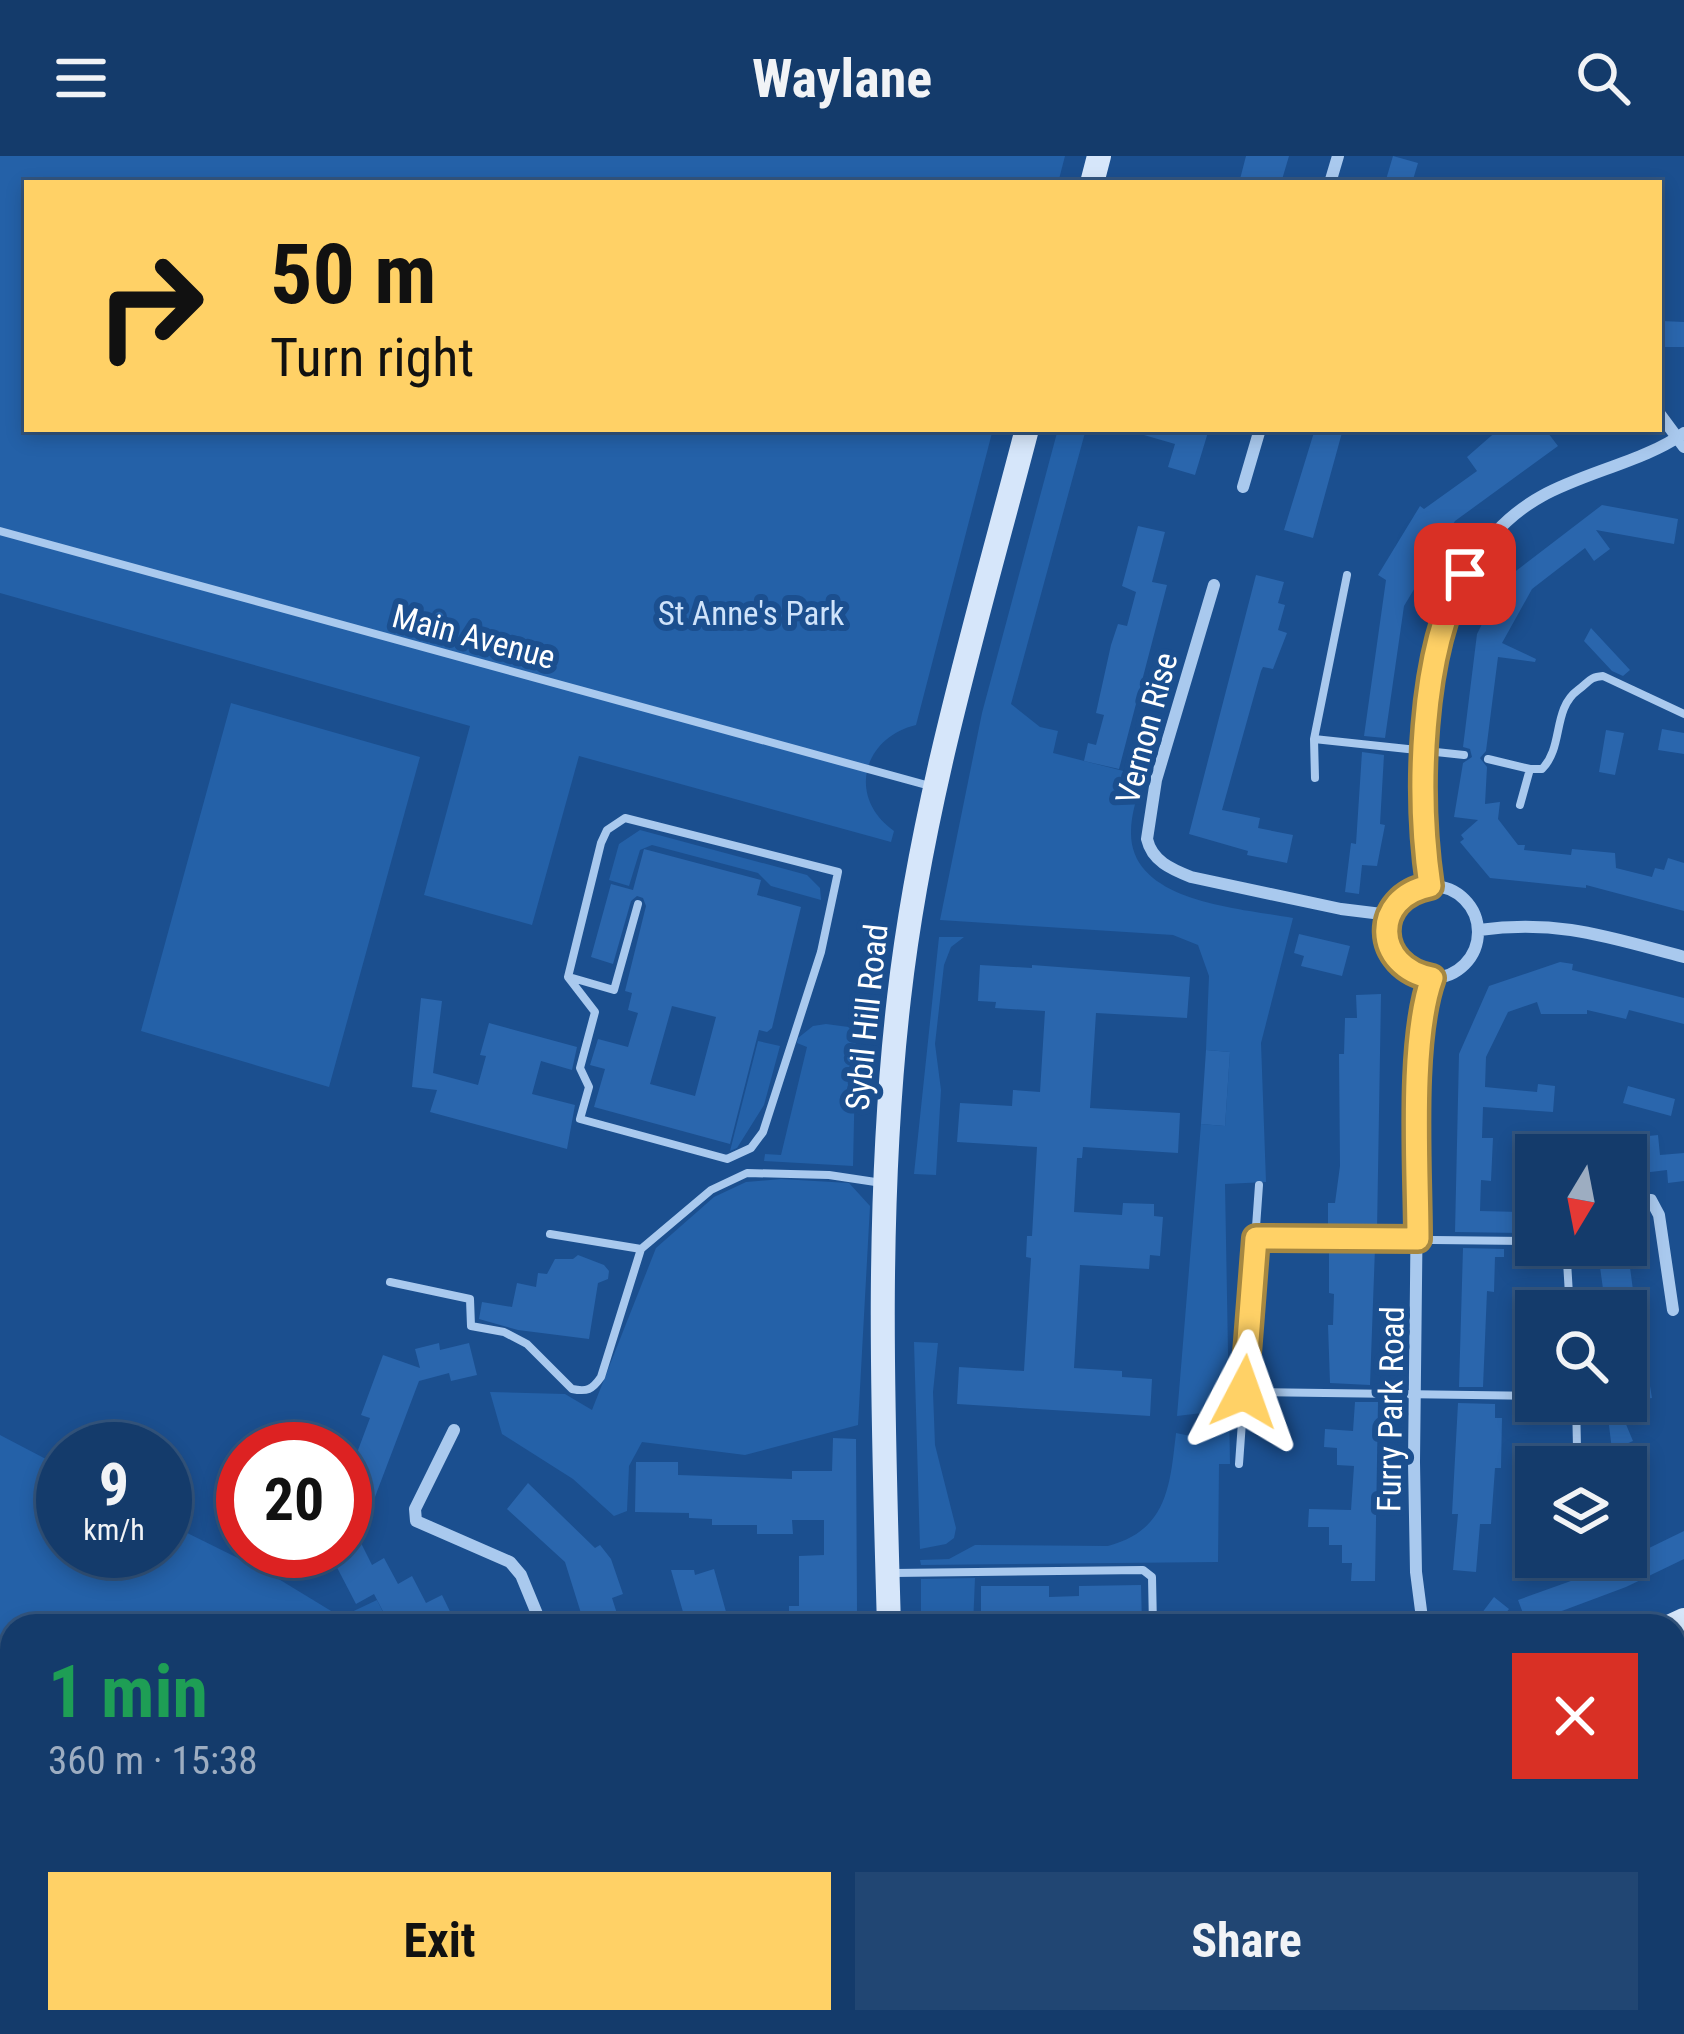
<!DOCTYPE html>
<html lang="en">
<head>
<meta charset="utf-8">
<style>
  :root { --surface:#143b6b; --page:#214673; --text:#f1f3f6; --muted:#9dadc1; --line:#33557e; --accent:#ffd166 }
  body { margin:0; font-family:"Roboto Condensed",sans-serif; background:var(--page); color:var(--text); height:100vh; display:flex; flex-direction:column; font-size:45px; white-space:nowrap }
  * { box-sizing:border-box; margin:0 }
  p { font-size:39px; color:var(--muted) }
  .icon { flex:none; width:66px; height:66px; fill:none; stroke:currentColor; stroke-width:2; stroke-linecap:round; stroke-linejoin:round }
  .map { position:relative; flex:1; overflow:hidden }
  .sheet { position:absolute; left:0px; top:1458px; width:1686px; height:420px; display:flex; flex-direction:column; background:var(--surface); border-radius:36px 36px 0 0; box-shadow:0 6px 18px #0003,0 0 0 3px var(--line) }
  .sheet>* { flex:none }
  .top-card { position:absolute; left:24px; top:24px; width:1638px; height:252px; border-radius:0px; box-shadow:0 6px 18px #0003,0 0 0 3px var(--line); background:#ffd166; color:#111; overflow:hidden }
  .needle { width:78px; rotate:190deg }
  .buttons { position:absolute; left:1515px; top:978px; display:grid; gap:24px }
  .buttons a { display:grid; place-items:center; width:132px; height:132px; border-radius:0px; background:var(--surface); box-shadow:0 6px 18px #0003,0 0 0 3px var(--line); font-size:60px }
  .speed { position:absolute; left:36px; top:1266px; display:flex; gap:24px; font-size:60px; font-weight:700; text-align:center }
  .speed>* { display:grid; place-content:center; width:156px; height:156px; border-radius:50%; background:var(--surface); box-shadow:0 6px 18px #0003,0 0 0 3px var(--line); line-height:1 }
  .speed small { font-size:30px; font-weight:400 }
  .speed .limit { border:18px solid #d22; background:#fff; color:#111 }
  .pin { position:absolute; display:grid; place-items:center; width:102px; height:102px; color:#fff; margin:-51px; border-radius:24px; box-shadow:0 6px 18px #0006 }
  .me { position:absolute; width:132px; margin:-66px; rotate:4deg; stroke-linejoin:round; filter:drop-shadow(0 0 9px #0008) }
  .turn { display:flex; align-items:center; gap:42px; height:252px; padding:0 48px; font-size:54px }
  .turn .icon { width:156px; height:156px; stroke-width:2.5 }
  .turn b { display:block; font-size:84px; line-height:102px }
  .round { display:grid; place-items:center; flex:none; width:126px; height:126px; border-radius:0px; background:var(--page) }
  .headline { display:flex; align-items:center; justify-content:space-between; height:204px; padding:0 48px }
  h1 { font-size:72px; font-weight:700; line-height:90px; color:#1e9e55 }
  .primary-button { display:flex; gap:24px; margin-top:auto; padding:24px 48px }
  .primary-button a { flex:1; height:138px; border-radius:0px; background:var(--accent); color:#111; font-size:48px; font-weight:700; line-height:138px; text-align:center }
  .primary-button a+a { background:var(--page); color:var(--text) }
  header { display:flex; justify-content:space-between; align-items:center; height:156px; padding:0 48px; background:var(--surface); font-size:54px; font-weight:700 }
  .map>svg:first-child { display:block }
</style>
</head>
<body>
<header><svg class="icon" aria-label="menu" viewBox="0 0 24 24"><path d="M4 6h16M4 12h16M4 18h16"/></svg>Waylane<svg class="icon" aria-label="search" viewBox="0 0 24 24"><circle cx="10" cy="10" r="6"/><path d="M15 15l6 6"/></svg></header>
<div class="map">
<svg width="1684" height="1878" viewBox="0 0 1684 1878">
  <rect width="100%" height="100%" fill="#1b4f8f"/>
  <path fill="#2461a8" d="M0,0H1065L1058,27H27V273H993L916,569C862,582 847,642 894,675L891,686L579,600L532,769L424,739L470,570L0,437Z
    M1058,273H1086L1011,548L1040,571L1058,575L1053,597L1143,620C1138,638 1131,657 1131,676C1130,747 1241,752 1293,762L1261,887L1266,1026L1225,1028L1230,1308H1219L1218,1406L921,1409L920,1404L949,1403L975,1389L1108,1390C1168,1374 1170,1329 1176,1277L1200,1282L1202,1257L1177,1260L1201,968L1225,970L1230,896L1206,894L1209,820L1198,789L1173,779L940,764L982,557Z
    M231,547L420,601L329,931L141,875Z
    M640,674L807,719L820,732L821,744L771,730L758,717L652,689L640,694L629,730L609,724L619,688Z
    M939,781H964L951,791L944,809L935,888L941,934L936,1019L914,1018Z
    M826,868L856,872L853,1010L764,1005L765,998L781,999L807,891L797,887L798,882L813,870Z
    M758,885L780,890L764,949L737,992L730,995Z
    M781,1023L849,1027L870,1050L858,1269L745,1299L642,1286L629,1310L627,1355L614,1360L573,1323L502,1278L490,1236L565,1238L592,1254L656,1092L714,1041L746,1026Z
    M914,1186L938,1187L933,1236L935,1289L956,1372L954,1382L946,1388L920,1393Z
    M0,1279L63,1312V1395H165V1366L272,1419L341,1461L377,1444L390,1470H12V1833L5,1836L0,1828Z
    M975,1422L973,1470H921V1423Z
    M1275,1866H1462L1440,1878H1280Z
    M1530,1866H1643L1624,1878H1507Z"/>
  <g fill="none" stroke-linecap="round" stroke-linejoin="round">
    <path stroke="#123a6d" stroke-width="33" d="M0,1705L12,1713"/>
  </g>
  <path fill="#2a66ad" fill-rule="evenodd" d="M1246,0H1289L1281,27H1239Z
    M1393,0L1418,7L1412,27H1385Z
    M1662,165L1684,166V191H1661Z
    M1137,273H1209L1195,319L1168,311L1175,288L1137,277Z
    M1315,273H1343L1313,382L1284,374Z
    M1499,273H1545L1558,290L1455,365L1404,450L1385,582L1364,580L1386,424L1378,419L1420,350L1424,353L1477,315L1467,301Z
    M1602,349L1678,363L1674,388L1596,374L1610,393L1594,405L1585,392L1532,433L1502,487L1536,503L1535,506L1498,501L1486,595L1480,602L1487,611L1485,648L1500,646L1498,663L1518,689H1525L1524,694L1571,699L1572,693L1615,697L1616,712L1652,721L1655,712L1664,714L1668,702L1684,707V755L1586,729V732L1490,722L1460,686L1464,683L1461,679L1478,664L1454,661L1463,607L1472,601L1470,593L1463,591L1477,478L1504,424Z
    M1138,370L1165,376L1152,426L1167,429L1119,613L1084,605L1088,587L1096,589L1104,559L1096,557L1111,489L1118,468L1127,470L1136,436L1122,430Z
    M1256,419L1284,426L1278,447L1285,449L1278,474L1287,477L1273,513L1263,511L1261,515L1222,654L1260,662L1258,672L1293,679L1287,707L1247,699L1248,695L1189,678Z
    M1591,472L1630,514L1623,520L1612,515L1584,485Z
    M1662,573L1684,577V598L1658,594Z
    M1606,574L1624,577L1615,619L1599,616Z
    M1362,596L1384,599L1380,668L1385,669L1377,710L1362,709L1359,738L1345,736L1351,687L1356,688Z
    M644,693L761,724L757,739L801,751L772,872L767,876L759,874L730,988L594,951L605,913L590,909L598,883L628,891L638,857L628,854L632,837L625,835L646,750L643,742L637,740L631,745L613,808L591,801L611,728L633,734ZM672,850L716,861L695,940L650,928Z
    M1299,778L1350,790L1342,820L1301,810L1304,800L1294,797Z
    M1560,806L1573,808L1572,814L1684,842V868L1629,854L1626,863L1587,854V858H1541L1537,846L1508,856L1486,901L1485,931L1537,936L1538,928L1555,930L1553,956L1483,951L1482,982H1493L1491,1025L1481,1024L1480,1055L1521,1056L1520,1077L1455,1076L1459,898L1489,830Z
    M980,809L1032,812V809L1190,821L1187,862L1096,857L1090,952L1180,957L1178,997L1083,991L1082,1002H1077L1074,1056L1122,1059L1123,1047L1154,1048V1060L1163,1061L1160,1100L1150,1099L1149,1113L1080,1109L1074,1212L1122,1215V1221L1152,1223L1150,1260L957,1248L959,1211L1024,1215L1031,1102L1026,1101L1027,1080H1032L1037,991L957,986L960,947L1012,950L1013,934L1040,936L1045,855L995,852L996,846L978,845Z
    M1381,838L1377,1075H1328V1047H1335L1340,1010L1339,898H1344L1345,862H1357L1356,839Z
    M421,842L442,845L433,917L478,929L486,900L480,899L489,867L577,891L572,914L541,905L532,938L575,949L567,993L430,956L437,934L412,931Z
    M1206,894L1230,896L1225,970L1201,968Z
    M1628,930L1675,943L1671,960L1623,947Z
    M1593,977L1594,986L1658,979L1660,999L1684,997V1025L1668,1027L1667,1014L1626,1019V999H1569L1568,989L1578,988L1577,979Z
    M1597,1089H1627L1645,1224H1649L1652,1242L1626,1245H1636L1638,1264L1625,1266L1633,1285L1612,1294L1606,1245H1626V1155H1606Z
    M1329,1091L1375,1092L1370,1229L1330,1227L1328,1169H1333L1334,1138L1329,1137Z
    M1463,1092L1504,1093V1101H1495L1494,1136L1487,1135L1483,1231H1459Z
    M578,1099L604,1109L609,1115L608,1123L598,1127L589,1183L518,1174L479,1163L482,1146L512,1151L517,1127L536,1131L538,1117L547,1118L555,1103H573Z
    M439,1187L440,1194L469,1187L477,1219L451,1225L449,1217L419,1225L359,1383L372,1409L384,1402L398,1428L412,1420L426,1447L442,1439L457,1470H409L402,1456L387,1463L374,1438L356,1448L330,1398L345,1395V1329L370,1262L361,1259L383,1199L420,1212L415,1193Z
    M1355,1246H1378L1375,1425H1351L1352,1407H1342V1389H1329V1371H1308L1309,1353L1351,1354L1354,1310L1337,1309V1292L1324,1291L1325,1273L1353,1275Z
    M1458,1247L1495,1248V1262H1502L1501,1312H1495L1491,1368H1480L1476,1416L1453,1414L1458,1358H1452Z
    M833,1282L856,1283L857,1455H850V1470H789V1450H799V1400L824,1399V1364H792L793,1378H757V1369H712V1363L689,1362V1357L635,1356L636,1306H678V1319L792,1323V1315H832Z
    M528,1327L595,1392L600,1389L611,1403L623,1438L612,1442L621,1470H585L565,1406L507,1353Z
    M1684,1375V1403L1626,1431L1527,1468L1518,1444L1610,1411Z
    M714,1413L730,1470H687L671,1414H694L695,1419Z
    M1141,1429L1142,1470H981V1430H1049V1441L1079,1440V1430Z
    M1494,1441L1509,1453L1496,1470H1472Z"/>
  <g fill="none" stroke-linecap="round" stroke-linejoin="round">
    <path stroke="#a9c9ee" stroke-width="8" d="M0,375L930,630
      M1314,583L1464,599
      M1488,603L1530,613
      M1315,622L1314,583L1347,419
      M1520,649L1530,613H1542C1564,591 1552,553 1578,534C1589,526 1589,521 1603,520L1684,558
      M625,662L838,716L821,796L763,976L751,992L727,1003L580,963L589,931L580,912L595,856L568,821L601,687L607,674Z
      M569,821L614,834L638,748
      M550,1078L641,1093
      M1255,1082L1536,1085
      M1566,1089L1570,1155
      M390,1126L470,1143L471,1170L504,1176L527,1188L572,1233C587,1236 592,1234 601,1221L641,1093L711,1034L747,1017L829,1019L882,1027
      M1244,1236L1536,1240
      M1576,1245L1577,1292
      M1239,1308L1259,1029
      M893,1417L1143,1414L1152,1421L1153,1470
      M495,1866L499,1878
      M352,1878L367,1866"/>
    <path stroke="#a9c9ee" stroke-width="12" d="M1330,27L1338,0
      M1659,257L1684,291
      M1243,331L1260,273
      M1214,429L1156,624L1147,683C1152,705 1171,713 1191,721L1341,753L1390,759
      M1430,730C1412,607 1418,408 1542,340C1585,316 1645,305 1684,277
      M1386 776a46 46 0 1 1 92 0a46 46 0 1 1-92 0Z
      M1479,774C1558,763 1608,781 1684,801
      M1626,1043L1651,1044L1659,1059L1673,1154
      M454,1274L415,1353L416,1365L510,1406L521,1419L542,1470
      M1423,1470L1416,1416L1414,1306L1418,948L1426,839L1432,822
      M1674,1523L1684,1564"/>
    <path stroke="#d6e6fa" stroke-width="24" d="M1092,27L1099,0
      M889,1470C883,1261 875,1050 899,842C921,648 978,461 1027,273
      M1671,1470L1684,1464
      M0,1866L12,1860
      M903,1866L904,1878"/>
    <g stroke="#fff" stroke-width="10">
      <path id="rail" d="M1674,1765L1684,1760
        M1460,1878L1483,1866"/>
    </g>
    <use href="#rail" stroke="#1b4f8f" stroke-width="6" stroke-dasharray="18" stroke-linecap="butt"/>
  </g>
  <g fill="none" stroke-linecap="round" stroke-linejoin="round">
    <g stroke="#a68842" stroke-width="30">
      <path id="route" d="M1244,1236L1256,1082L1418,1083C1418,1013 1409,885 1432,822C1373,811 1371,741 1430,730C1417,642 1419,495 1465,418"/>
    </g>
    <use href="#route" stroke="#ffd166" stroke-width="21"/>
  </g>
  <g text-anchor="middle" stroke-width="12" stroke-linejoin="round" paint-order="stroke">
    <g font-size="33" fill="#cfe3fa" stroke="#1b4f8f">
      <text x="751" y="469">St Anne's Park</text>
    </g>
    <g font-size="33" fill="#fff" stroke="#1b4f8f">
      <text transform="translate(474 480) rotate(15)" y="12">Main Avenue</text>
      <text transform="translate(1146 572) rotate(-75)" y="12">Vernon Rise</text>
      <text transform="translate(866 861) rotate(-84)" y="12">Sybil Hill Road</text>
      <text transform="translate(1390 1253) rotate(-89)" y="12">Furry Park Road</text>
    </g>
  </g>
</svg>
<div class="buttons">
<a><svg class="needle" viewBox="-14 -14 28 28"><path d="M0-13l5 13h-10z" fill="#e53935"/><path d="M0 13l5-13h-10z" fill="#9dadc1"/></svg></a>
<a><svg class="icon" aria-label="search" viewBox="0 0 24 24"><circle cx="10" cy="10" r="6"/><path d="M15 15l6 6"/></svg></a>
<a><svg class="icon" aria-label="layers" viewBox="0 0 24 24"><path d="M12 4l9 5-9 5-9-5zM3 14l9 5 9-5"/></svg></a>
</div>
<div class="speed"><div>9<small>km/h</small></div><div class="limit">20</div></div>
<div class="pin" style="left:1465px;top:418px;background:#d93025"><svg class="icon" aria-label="arrive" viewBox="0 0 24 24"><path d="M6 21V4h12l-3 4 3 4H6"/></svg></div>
<svg class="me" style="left:1244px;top:1236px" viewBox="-20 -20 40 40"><path d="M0-17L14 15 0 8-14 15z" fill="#ffd166" stroke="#fff" stroke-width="4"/></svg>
<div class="top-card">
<div class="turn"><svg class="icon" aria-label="right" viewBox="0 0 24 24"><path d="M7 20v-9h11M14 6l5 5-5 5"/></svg><div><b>50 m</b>Turn right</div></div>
</div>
<section class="sheet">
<div class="headline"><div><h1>1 min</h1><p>360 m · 15:38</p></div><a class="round" style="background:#d93025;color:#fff"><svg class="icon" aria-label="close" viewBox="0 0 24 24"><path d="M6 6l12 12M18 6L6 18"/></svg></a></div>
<div class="primary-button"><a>Exit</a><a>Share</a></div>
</section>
</div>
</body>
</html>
